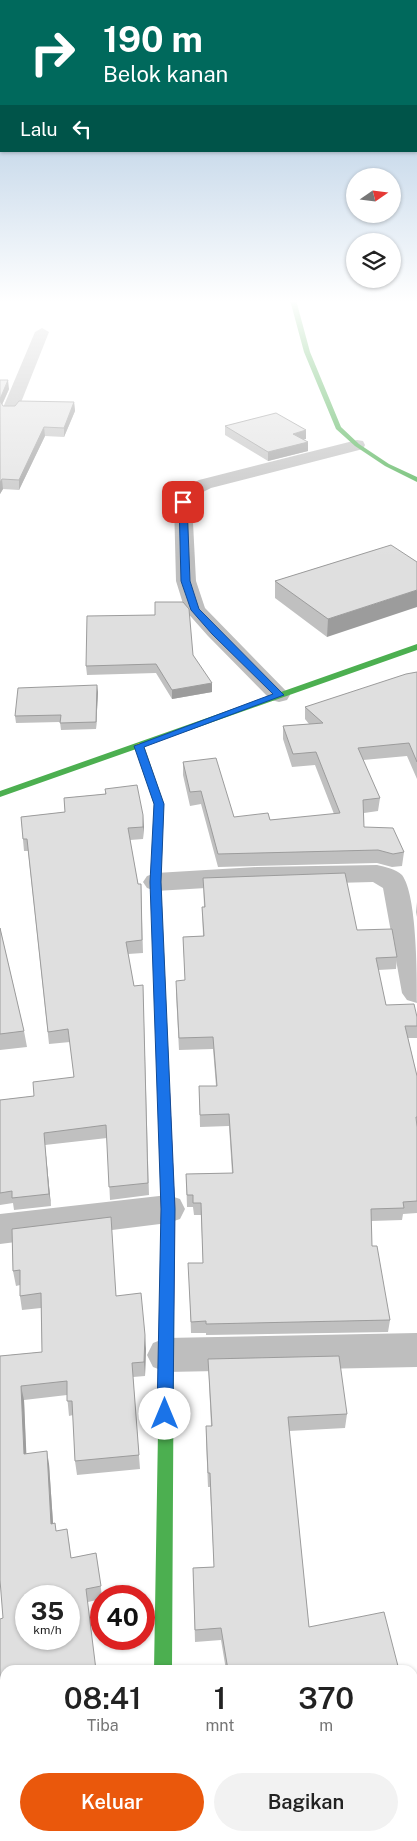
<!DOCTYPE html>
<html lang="id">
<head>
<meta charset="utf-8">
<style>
  :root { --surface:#fff; --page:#f2f2f2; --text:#222; --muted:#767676; --accent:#ea580c }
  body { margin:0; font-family:"Public Sans",sans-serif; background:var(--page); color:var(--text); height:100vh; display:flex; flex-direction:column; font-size:19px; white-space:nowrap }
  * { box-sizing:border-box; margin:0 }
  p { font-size:16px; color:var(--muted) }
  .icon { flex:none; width:28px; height:28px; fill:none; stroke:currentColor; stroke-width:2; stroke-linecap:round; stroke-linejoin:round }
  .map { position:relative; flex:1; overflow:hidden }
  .details { position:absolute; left:0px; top:1665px; width:418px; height:176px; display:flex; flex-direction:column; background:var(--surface); border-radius:15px 15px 0 0; box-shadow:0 1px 4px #0004 }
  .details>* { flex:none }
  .guide { position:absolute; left:0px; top:0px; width:418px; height:152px; box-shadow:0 1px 4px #0004; background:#00695c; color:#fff; overflow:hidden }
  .needle { width:32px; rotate:76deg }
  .tools { position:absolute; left:346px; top:168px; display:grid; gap:10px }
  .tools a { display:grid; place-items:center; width:55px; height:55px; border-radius:50%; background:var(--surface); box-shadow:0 1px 4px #0004; font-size:25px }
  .speed { position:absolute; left:15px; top:1585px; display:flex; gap:10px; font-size:25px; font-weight:700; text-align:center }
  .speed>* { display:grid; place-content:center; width:65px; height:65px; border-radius:50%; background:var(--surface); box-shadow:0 1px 4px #0004; line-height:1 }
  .speed small { font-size:12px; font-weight:400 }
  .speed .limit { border:8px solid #d22; background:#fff; color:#111 }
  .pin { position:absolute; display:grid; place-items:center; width:42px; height:42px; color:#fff; margin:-21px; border-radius:10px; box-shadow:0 2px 8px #0006 }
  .me { position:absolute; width:55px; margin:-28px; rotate:0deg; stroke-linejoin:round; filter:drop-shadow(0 0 4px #0008) }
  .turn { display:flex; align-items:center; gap:18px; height:105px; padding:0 20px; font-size:22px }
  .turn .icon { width:65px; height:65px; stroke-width:2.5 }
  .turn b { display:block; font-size:35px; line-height:42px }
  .then { display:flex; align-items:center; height:48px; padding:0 20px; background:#0003; gap:10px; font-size:19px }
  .eta { display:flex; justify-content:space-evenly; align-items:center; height:85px; text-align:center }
  .eta b { font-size:30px; font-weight:600; line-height:35px }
  .primary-button { display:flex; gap:10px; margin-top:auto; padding:10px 20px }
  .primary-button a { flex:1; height:58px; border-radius:30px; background:var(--accent); color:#fff; font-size:20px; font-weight:600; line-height:58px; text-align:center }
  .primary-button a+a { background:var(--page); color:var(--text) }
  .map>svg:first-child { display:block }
</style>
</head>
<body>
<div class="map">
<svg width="417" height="1841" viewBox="0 0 417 1841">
  <rect width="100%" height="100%" fill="#fff"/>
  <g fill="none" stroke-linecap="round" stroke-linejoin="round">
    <path fill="#bebebe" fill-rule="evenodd" d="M42,328L49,332L18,410L16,413H4L2,410L35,332Z
      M357,440L363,441L365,445L363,449L211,488L199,494L192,503L196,581L205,608L290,695L287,700L279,702L271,700L208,636L185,610L176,581L174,502L187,486L199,480Z
      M377,865C385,867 396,869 402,875C417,895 417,975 417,1003L407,1000L402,993L383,888L373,882L257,885L156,891L147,888L143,882L147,876L156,873L257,867Z
      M168,1195L180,1199L185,1209L180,1219L168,1223L0,1244V1214Z
      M417,1333V1367L166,1372L153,1367L147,1355L153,1343L166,1338Z
      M417,1769V1817L412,1818V1770Z
      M146,1836H217L215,1841H144Z"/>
    <path fill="#4caf50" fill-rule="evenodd" d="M290,300H296L310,352L341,427L359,444L389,464L417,477V482L385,466L355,446L336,429L304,352Z
      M417,644V650L0,797V791Z
      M167,1306L172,1308L174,1313L172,1670H154L160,1313L162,1308Z"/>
    <path fill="#ffc107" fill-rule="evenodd" d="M139,743L144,746L164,804L161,882L170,1092L169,1095L164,1097L159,1095L158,1092L151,882L154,804L134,746Z"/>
    <path fill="#c62828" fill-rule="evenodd" d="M164,1087L169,1089L170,1092L175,1209L174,1313L172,1318L167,1320L162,1318L160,1313L161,1209L158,1092L159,1089Z"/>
  </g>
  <path fill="#c0c0c0" d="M0,380L9,389L2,405L3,406L74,402L75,411L64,437L45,436L19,490L3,489L0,494Z
    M225,426L306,439H303L308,451L268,461L225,435Z
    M391,545L327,637L275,598V581Z
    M193,655L212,692L172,699L156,673L87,675L86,666Z
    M417,672V779L407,756L363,760L380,798L378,811L364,813V827L404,852L402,866L392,867L377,863L218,867L201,804L190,806L183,775V762L234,817L270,820L334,814L315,765L292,767L283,739V726L309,724L305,719V707Z
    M98,692L96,729L61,730L60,722L16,723L15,716Z
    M105,789L143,815V839L130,840L138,884H141L143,953L128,954L134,986L143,985L149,1195L110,1200L107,1138L45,1145L51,1206L14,1210L13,1203L0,1205V1100L34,1096L74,1077L70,1042L49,1044L28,851H24L21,817L65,812L64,798L105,794Z
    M203,878L357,930L397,957L396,969L378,970L386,1005L417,1017V1038H408L417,1076V1213L403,1214L402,1220L371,1221L372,1246L390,1320L388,1332L206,1335V1333H191L189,1275L203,1263L201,1215H194L193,1207H187L186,1174L232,1173L229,1126L200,1127L199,1086H216L213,1049L179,1050L176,993L185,980L183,937L203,936L202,907H204Z
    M417,902V917L416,912Z
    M0,928L24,1031L27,1047L0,1050Z
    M12,1229L116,1296L146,1349L145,1376L133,1377L140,1469L77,1475L75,1461L73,1415L69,1416L67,1395L24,1400L26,1454L49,1464L53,1523L56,1531L69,1542L71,1558L96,1553L102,1596H101V1599L88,1602L5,1670L3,1618L0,1356L42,1352L41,1308L22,1310L20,1296V1285L16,1286L13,1271Z
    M208,1359L347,1414L345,1428L289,1431L309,1627L399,1670H226L221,1640L195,1642L193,1568L214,1567L210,1487H208L206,1440V1426H211Z
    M412,1720L416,1733L412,1743Z"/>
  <path fill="#9c9c9c" d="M8,380L9,389L0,409V399Z
    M74,402L75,411L64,437V428Z
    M44,427L45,436L19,490V480Z
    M306,430V439L293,442V434Z
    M308,442V451L268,461V452Z
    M2,479L3,489L0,494V482Z
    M417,590V607L327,637L328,619Z
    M212,683V692L172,699V690Z
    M97,685L98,692L96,729V722Z
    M143,815L144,827L143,839Z
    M44,1133L45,1145L51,1206L49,1194Z
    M145,1335L146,1349L145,1376L144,1362Z
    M21,1386L24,1400L27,1468L24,1454Z
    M47,1451L49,1464L54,1537L51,1524Z
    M40,1836H42L43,1841H41Z"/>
  <path fill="#dfdfdf" stroke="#9c9c9c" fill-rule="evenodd" d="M0,380H8L0,399Z
    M0,401L3,406H15L19,401L74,402L64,428L44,427L19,480L2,479L0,482Z
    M276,413L306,430L293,434L308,442L268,452L225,426Z
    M391,545L417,562V590L328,619L275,581Z
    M155,602H183L189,609L193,655L212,683L172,690L156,664L86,666L87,616L155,615Z
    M417,672V762L409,743L358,748L380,798L363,800L364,827L393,828L404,852L393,854L378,850L218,854L201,791L190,792L183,762L216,758L234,817L268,813L270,820L340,813L316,752L293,754L283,726L323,723L305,707L406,674Z
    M97,685L96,722L60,723L61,715L15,716L18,688Z
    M137,785L143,815V827L128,828L138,884H141L142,940L126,942L134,986L143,985L148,1183L109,1187L106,1125L44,1133L49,1194L12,1198V1191L0,1193V1100L34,1096L33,1082L74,1077L68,1029L48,1032L27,839H23L21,817L65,812L64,798L106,794L105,789Z
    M345,873L357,930L392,929L397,957L376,958L386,1005L414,1004L417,1017V1026H405L417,1076V1117H416L417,1127V1201L403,1202L404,1208L371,1209L372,1246H377L390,1320L206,1324V1321L191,1322L188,1263H203L201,1203H193V1195H187L186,1174L233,1173L229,1114L200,1115L199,1086H217L213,1037L179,1038L176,981L185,980L183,937L204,936L202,907H205L203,878Z
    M0,928L24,1031L0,1034Z
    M111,1217L116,1296L141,1293L145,1335L144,1362L132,1363L139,1455L75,1461L72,1401H67V1381L21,1386L24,1454L47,1451L51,1524L55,1523L56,1531L67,1529L71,1558L96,1553L101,1586L86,1589L96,1670H5V1836H40L41,1841H0V1619L3,1618L0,1580V1356L42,1352L41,1293L20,1296V1270L13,1271L12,1229ZM26,1596H69V1639H26Z
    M339,1356L347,1414L288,1417L309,1627L384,1612L399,1670H228L221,1628L195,1630L193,1568L214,1567L210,1473H208L206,1426H212L208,1359Z
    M412,1720L416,1733H412Z"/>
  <linearGradient id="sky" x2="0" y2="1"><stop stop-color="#97b8d8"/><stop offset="0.54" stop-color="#fff"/><stop offset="1" stop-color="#fff" stop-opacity="0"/></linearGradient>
  <rect width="417" height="558" fill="url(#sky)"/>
  <path fill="#1a73e8" stroke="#114b97" d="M183,500L187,502L190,581L199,609L284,695L144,747L164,804L161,882L175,1209L173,1414L171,1420L165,1422L159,1420L157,1414L161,1209L150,882L154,804L134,746L273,694L212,634L191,610L181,581L179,502Z"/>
</svg>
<div class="tools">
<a><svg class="needle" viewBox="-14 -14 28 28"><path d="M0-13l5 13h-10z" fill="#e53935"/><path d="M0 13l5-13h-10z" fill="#767676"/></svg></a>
<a><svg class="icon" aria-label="layers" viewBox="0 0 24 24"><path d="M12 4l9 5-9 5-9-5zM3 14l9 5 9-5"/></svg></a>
</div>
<div class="speed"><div>35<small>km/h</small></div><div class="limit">40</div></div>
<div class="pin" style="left:183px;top:502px;background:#d93025"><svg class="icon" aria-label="arrive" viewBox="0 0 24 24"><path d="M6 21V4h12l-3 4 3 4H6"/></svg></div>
<svg class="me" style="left:165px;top:1414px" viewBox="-20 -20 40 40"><circle r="19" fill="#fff"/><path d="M0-13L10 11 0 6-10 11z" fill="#1a73e8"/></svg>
<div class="guide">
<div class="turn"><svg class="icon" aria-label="right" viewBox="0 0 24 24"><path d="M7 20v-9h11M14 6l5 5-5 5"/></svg><div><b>190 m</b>Belok kanan</div></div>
<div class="then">Lalu<svg class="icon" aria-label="left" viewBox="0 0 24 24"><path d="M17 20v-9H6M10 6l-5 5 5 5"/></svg></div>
</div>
<section class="details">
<div class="eta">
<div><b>08:41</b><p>Tiba</p></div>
<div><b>1</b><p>mnt</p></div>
<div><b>370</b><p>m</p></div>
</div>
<div class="primary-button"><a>Keluar</a><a>Bagikan</a></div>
</section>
</div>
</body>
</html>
